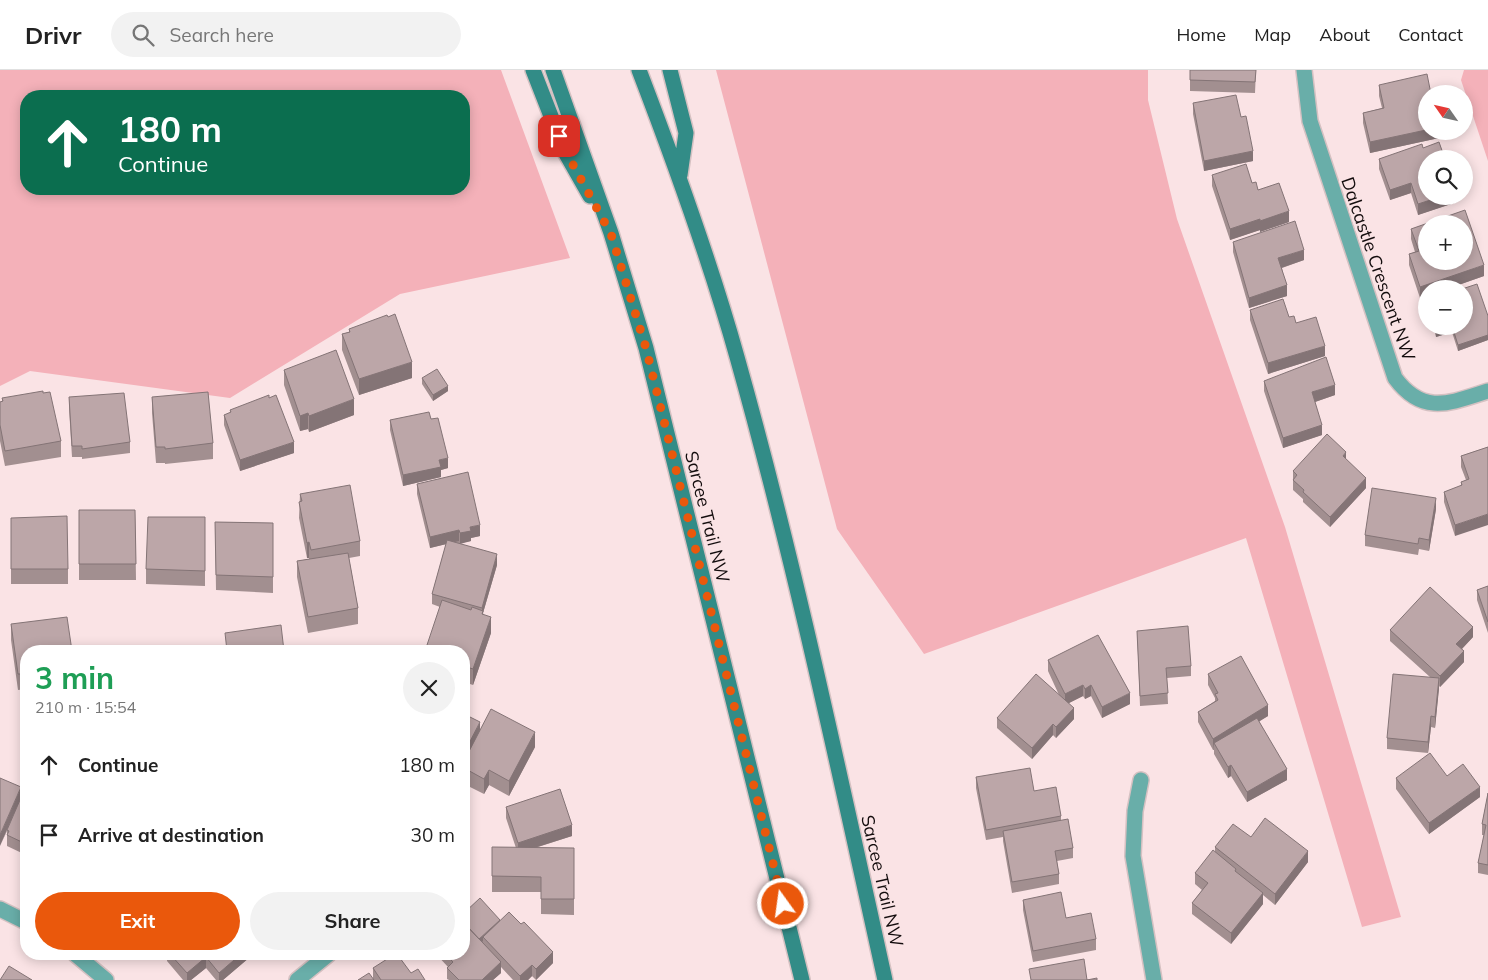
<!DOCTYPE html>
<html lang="en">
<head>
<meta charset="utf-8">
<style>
  :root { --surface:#fff; --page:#f2f2f2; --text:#222; --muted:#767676; --line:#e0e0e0; --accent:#ea580c }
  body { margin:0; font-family:Mulish,sans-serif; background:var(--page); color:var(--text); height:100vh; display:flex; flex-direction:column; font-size:19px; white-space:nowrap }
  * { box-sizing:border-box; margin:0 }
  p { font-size:16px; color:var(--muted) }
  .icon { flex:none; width:28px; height:28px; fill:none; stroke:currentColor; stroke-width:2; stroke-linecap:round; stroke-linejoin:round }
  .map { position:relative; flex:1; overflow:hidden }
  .details { position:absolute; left:20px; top:575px; width:450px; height:315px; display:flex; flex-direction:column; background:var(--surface); border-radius:20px; box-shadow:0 2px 12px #0003 }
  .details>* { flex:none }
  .banner { position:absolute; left:20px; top:20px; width:450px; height:105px; border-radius:20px; box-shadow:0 2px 12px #0003; background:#0b6e4f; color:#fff; overflow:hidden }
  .needle { width:32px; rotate:304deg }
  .buttons { position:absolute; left:1418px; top:15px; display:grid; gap:10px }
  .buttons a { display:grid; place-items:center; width:55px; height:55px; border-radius:50%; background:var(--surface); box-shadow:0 2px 12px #0003; font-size:25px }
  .pin { position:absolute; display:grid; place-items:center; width:42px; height:42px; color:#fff; margin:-21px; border-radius:10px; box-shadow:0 2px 8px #0006 }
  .me { position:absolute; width:55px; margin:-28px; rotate:346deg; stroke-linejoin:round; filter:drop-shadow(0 0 4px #0008) }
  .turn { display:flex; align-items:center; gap:18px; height:105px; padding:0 15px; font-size:22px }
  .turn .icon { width:65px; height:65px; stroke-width:2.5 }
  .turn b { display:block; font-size:35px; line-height:42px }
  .round { display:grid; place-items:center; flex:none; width:52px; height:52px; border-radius:26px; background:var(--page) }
  .summary { display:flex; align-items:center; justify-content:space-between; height:85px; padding:0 15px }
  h1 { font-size:30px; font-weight:700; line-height:38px; color:#1e9e55 }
  .button { display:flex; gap:10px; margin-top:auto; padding:10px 15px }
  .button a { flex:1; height:58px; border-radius:30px; background:var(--accent); color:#fff; font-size:20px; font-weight:700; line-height:58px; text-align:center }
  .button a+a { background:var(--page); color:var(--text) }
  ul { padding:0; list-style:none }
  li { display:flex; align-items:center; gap:15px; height:70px; padding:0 15px }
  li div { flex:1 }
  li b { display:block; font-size:19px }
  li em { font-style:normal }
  header { display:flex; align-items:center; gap:30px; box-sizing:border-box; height:70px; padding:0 25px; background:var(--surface); border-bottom:1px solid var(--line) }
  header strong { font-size:24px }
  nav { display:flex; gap:28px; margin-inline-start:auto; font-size:18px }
  .search { width:350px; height:45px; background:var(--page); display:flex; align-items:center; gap:12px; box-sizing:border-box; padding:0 18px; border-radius:28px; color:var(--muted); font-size:19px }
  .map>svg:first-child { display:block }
</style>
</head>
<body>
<header>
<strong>Drivr</strong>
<div class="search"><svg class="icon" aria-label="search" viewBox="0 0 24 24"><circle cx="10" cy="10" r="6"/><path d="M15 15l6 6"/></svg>Search here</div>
<nav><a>Home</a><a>Map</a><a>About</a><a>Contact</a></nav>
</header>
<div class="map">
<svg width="1488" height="910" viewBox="0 0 1488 910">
  <rect width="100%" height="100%" fill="#fae3e5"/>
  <path fill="#f4b1b9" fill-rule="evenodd" d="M0,0H501L570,188L400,224L230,328L30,301L0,316ZM26,26H464V119H26Z
    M716,0H1148V30L1177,149L1285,457L1401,847L1362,857L1246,468L924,584L837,459Z
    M1464,0H1488V91L1461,10Z"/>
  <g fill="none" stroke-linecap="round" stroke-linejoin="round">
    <g stroke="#d5c1c2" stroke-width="18">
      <path id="minor" d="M1304,0L1310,51L1395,308C1423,346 1450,333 1488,321
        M1141,710L1135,741L1133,786L1154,910
        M0,839L26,852
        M75,884L106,910
        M297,910L329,884"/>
    </g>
    <g stroke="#d5c1c2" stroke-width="18">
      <path id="secondary" d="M533,0L565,82L590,126
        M553,0L611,163L646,278L802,910
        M639,0C675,94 710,190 737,287C795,493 839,702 885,910
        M670,0L686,63L680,105"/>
    </g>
    <use href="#minor" stroke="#69aea9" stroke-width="15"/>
    <use href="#secondary" stroke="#328c87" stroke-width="15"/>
  </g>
  <path fill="#a28f90" d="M1190,0H1256L1255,23L1190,21Z
    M1379,15L1439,61V68L1370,83L1363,53V43L1382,38L1379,26Z
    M1193,33L1241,47L1253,91L1204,101L1193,44Z
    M1423,78L1457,126V132L1418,145L1411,123L1390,130L1379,99V89Z
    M1212,105L1252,113L1289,152L1260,162V160L1230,170L1212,116Z
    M1411,159L1484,206L1447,219H1426L1420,228L1409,195V184L1415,182L1411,169Z
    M1233,172L1304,190L1282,198L1287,226L1249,238L1233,182Z
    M1250,240L1289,247L1296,253L1325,286L1268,304L1250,250Z
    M1488,246V270L1458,281L1452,262L1436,267L1433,256H1464Z
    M349,259L412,308L359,325L342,280V264L349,262Z
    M284,300L354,345L309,362L308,359L300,361L284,315Z
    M422,308L448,321L433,331L422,314Z
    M1264,311L1335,325L1315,332L1322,365L1283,378L1264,321Z
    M69,327L130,372V383L82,389V387H72L69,338Z
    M152,327L213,373V389L165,394V393H156L152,343Z
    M2,328L61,371V387L5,396L0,371V332L2,331Z
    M230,340L294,383L240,401L224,355V345L230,343Z
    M390,350L448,398L441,400V407L403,416L390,360Z
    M1488,377L1455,466L1444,432V422L1461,416V412L1466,410L1461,397V386Z
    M1346,389L1366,418L1330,457L1303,432V429L1293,420V401Z
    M417,414L480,466L471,468V471L460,473L497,495L483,543L491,563L473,615L464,612V581L440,537L432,534V524L446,474L430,478L417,424Z
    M300,424L360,471V486L349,488L358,538V554L308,563L297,507V491L309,489V488H307L299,448Z
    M1436,439L1429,481L1419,479L1418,485L1365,476V465Z
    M79,440H135L136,510H79Z
    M205,447V516L146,514V499Z
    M11,448L68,499V514H11Z
    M215,452L273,453V523L216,520Z
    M1488,516V563L1477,530V520Z
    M11,554L26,581V619L18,620L11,570Z
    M1390,560L1473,567L1462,579L1464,592L1440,617L1439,616L1435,658L1431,657L1428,683L1387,679V668L1430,607L1390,571Z
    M1137,561L1191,596V606L1167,608L1168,634L1140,636Z
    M1048,590L1130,634L1102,648L1091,626L1085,629L1083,626L1069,633L1074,649L1056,668L1053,665L1032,689L997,658V648L1059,625L1048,601Z
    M1208,604L1268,646L1259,651L1287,710L1247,732L1231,706L1228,708L1214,684V680H1213L1198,652V642L1215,631V628L1208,615Z
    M464,644L480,661L535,677L509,726L489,715L484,724L464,714Z
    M1447,706L1480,727L1429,764L1396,719V708Z
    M976,707L1034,721L1061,746V751L1073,778V788L1057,791L1059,804V814L1012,823L1003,771V767L986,770L976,718Z
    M26,716V785L7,776V761L0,776Z
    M1488,723V805L1478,803V793L1484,765H1482V754Z
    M506,737L572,766L535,778H574V845L541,844V822H492V777L516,778L506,748Z
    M1251,767L1308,792L1275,835L1263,825V834L1231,874L1192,844V833L1202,820L1195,814V803L1215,782V777Z
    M1023,830L1066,848L1096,869V880L1033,892L1023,840Z
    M500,851L553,893L536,910L532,906L528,910H513L501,897V903L493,910H449L447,909V898L448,897L436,884H464Z
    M167,884H250V887L223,910H216L206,898L191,910H183L167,891Z
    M373,898L411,903L425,910H358L373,909Z"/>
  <path fill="#847476" d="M1426,60V61H1439V68L1370,83V72Z
    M1253,81V91L1204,101V91Z
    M1411,113V123L1390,130V120Z
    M1443,126H1457V132L1418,145V134Z
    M1289,141V152L1260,162V151Z
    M1260,149V160L1230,170V159Z
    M1304,180V190L1278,199V188Z
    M1484,195V206L1447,219H1426V226L1420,228V217Z
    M1287,215V226L1249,238V228Z
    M1452,256V262L1436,267V262Z
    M1488,265V270L1458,281V275Z
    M1325,276V286L1268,304V293Z
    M412,292V308L359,325V309Z
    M1335,315V325L1312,333V322Z
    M448,316V321L433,331V325Z
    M354,329V345L309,362V346Z
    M308,343V359L300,361V346Z
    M1322,355V365L1283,378V368Z
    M294,372V383L240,401V390Z
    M1346,382V393L1343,386Z
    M448,388V398L441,400V407L403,416V405L439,390Z
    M1366,408V418L1330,457V447Z
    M1436,428V439L1429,481V470Z
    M1488,444V455L1455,466V455Z
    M480,455V466L471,468V471L460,474V463L470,457Z
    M459,460V471L430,478V467Z
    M309,472V488H307V473Z
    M497,484V495L483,543V557L482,548V538Z
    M491,547V563L473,615V599Z
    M1473,557V567L1456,585V574Z
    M1464,581V592L1440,617V606Z
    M1439,608V619L1435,658V647Z
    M1083,615V626L1065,635V624Z
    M1091,615V626L1085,629V619Z
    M1130,623V634L1102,648V637Z
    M1268,635V646L1217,678L1214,673L1213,680V669Z
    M1074,638V649L1056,668V657Z
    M1431,646V657L1428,683V672Z
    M480,652V663L464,694V683Z
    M1053,654V665L1032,689V678Z
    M535,662V677L509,726V711Z
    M1231,695V706L1228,708V697Z
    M1287,699V710L1247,732V722Z
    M489,700V715L484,724V709Z
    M21,717V728L0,776V765Z
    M1480,717V727L1429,764V753Z
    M572,755V766L518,783V773Z
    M1308,781V792L1275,835V824Z
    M1263,823V834L1231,874V863Z
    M500,850V855L483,867V871L479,875V869Z
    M553,882V893L536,910V899Z
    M241,884H250V887L223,910H219V903Z
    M206,887V898L191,910H187V903Z
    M501,892V903L493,910H482Z
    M532,895V906L528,910H520V906Z"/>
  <path fill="#bca6a8" stroke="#847476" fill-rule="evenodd" d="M1190,0H1256L1255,12L1190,10Z
    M1427,4L1431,24H1426V60L1370,72L1363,43L1384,38L1379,15Z
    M1236,25L1241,47L1246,46L1253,81L1204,91L1193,33Z
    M1439,72L1445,89H1426V126H1443L1418,134L1411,113L1390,120L1379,89L1422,74L1423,78Z
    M1246,94L1252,113L1256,112L1258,120L1279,113L1289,141L1260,151V149L1230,159L1212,105Z
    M1465,140L1484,195L1420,217L1409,184L1419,181L1411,159ZM1426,154H1464V191H1426Z
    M1295,151L1304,180L1278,188L1287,215L1249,228L1233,172Z
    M1477,214L1488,246V265L1458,275L1452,256H1464V219H1462Z
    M1283,229L1289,247L1294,246L1296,253L1316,247L1325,276L1268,293L1250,240Z
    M395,244L412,292L359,309L342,264L350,262L349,259L387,245L388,247Z
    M1434,256H1451L1436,262Z
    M336,280L354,329L309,346L308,343L300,346L284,300Z
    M1326,287L1335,315L1312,322L1322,355L1283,368L1264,311Z
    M437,299L448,316L433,325L422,308Z
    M43,321V323L50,322L61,371L5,381L0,355V332L3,331L2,328Z
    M208,322L213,373L165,379V377H156L152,327Z
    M124,323L130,372L82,379V376H72L69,327Z
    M269,325V328L276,325L294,372L240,390L224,345L231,342L230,340Z
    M429,342L431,349L438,348L448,388L439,390L441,397L403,405L390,350Z
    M1327,364L1346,382L1343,386L1366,408L1330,447L1303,422L1304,420L1293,410L1297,405L1293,401Z
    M1488,377V444L1455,455L1444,422L1462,415L1461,412L1469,409L1461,386Z
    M468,402L480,455L470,457L471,461L460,463L459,460L430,467L417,414Z
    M350,415L360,471L311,480L309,472L307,473L299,432L302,431L300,424Z
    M1372,418L1436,428L1429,470L1419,468L1418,474L1365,465Z
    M79,440H135L136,494H79Z
    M67,446L68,499H11V448Z
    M148,447H205V501L146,499Z
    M215,452L273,453V507L216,505Z
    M447,470L497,484L482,538L432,524Z
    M348,483L358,538L308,547L297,491Z
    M1488,516V552L1477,520Z
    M1430,517L1473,557L1456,574L1464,581L1440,606L1390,560Z
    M442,530L471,540L472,537L483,541L482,544L491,547L473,599L464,596V581H425Z
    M67,547L72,581H26V604H18L11,554Z
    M281,555L284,581H227L225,563Z
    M1188,556L1191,596L1166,598L1168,623L1140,626L1137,561Z
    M1098,565L1130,623L1102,637L1091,615L1085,619L1083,615L1065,624L1048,590Z
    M143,580V581H122Z
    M1241,586L1268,635L1213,669L1198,642L1218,630L1215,624L1218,623L1208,604Z
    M1036,604L1074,638L1056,657L1053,654L1032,678L997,648Z
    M1393,604L1439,608L1435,647L1431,646L1428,672L1387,668Z
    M491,639L535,662L509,711L489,700L484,709L464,698V691Z
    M464,644L480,652L464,683Z
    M1257,648L1287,699L1247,722L1231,695L1228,697L1214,673Z
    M1430,683L1447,706L1463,694L1480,717L1429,753L1396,708Z
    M1030,698L1034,721L1056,717L1061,746L986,760L976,707Z
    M0,708L21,717L0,765Z
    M26,716V774L7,765L9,761L7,760Z
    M560,719L572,755L518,773L506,737Z
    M1488,723V795L1478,793L1486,755L1482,754Z
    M1265,748L1308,781L1275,824L1215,777L1233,754L1251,767Z
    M1068,749L1073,778L1055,781L1059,804L1012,812L1003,761Z
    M492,777L574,778V829H541V807L492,806Z
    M1213,780L1236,799L1235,801L1263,823L1231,863L1192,833L1208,813L1195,803Z
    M1061,822L1066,848L1091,843L1096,869L1033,881L1023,830Z
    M480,828L500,850L479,869L464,853V843Z
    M509,842L521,854L524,852L553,882L536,899L532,895L520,906L483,867Z
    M464,853L501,892L482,910H459L447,898L453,892L445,884H464Z
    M170,884H241L219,903L206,887L187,903Z
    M395,884H397L411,903L418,899L425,910H381L373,898Z
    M1084,889L1087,910L1097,908V910H1031L1029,899Z
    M9,896L32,910H0Z
    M369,903L374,910H358Z"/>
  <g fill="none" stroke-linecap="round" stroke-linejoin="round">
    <path stroke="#ea580c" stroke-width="9" stroke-dasharray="0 16.2" d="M559,66L566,82L611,164L646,278L783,834"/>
  </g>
  <g text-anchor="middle" stroke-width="5" stroke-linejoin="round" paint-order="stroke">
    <g font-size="18" fill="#130c0d" stroke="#fae3e5">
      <text transform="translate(1378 199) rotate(71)" y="6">Dalcastle Crescent NW</text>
      <text transform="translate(707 447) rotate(76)" y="6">Sarcee Trail NW</text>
      <text transform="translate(882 811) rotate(77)" y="6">Sarcee Trail NW</text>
    </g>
  </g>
</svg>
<div class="buttons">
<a><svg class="needle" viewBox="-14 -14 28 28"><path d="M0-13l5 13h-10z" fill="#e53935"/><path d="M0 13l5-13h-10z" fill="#767676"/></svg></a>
<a><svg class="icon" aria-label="search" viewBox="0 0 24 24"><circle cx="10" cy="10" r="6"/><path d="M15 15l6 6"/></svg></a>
<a>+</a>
<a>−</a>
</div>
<div class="pin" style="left:559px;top:66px;background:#d93025"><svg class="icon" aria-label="arrive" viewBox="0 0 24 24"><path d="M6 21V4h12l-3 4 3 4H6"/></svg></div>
<svg class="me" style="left:783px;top:834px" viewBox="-20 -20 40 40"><circle r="17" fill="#ea580c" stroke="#fff" stroke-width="3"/><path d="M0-11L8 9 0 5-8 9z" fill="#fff"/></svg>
<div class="banner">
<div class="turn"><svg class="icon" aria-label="ahead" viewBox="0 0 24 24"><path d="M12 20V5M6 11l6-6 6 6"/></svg><div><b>180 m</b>Continue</div></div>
</div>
<section class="details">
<div class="summary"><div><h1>3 min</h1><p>210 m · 15:54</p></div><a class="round"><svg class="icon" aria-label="close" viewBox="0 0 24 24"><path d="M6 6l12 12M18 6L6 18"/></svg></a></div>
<ul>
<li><svg class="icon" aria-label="ahead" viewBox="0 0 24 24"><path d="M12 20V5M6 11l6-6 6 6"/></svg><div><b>Continue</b></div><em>180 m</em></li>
<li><svg class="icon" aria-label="arrive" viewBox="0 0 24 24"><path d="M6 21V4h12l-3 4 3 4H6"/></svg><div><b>Arrive at destination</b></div><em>30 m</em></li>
</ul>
<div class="button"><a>Exit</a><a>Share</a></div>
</section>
</div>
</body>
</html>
